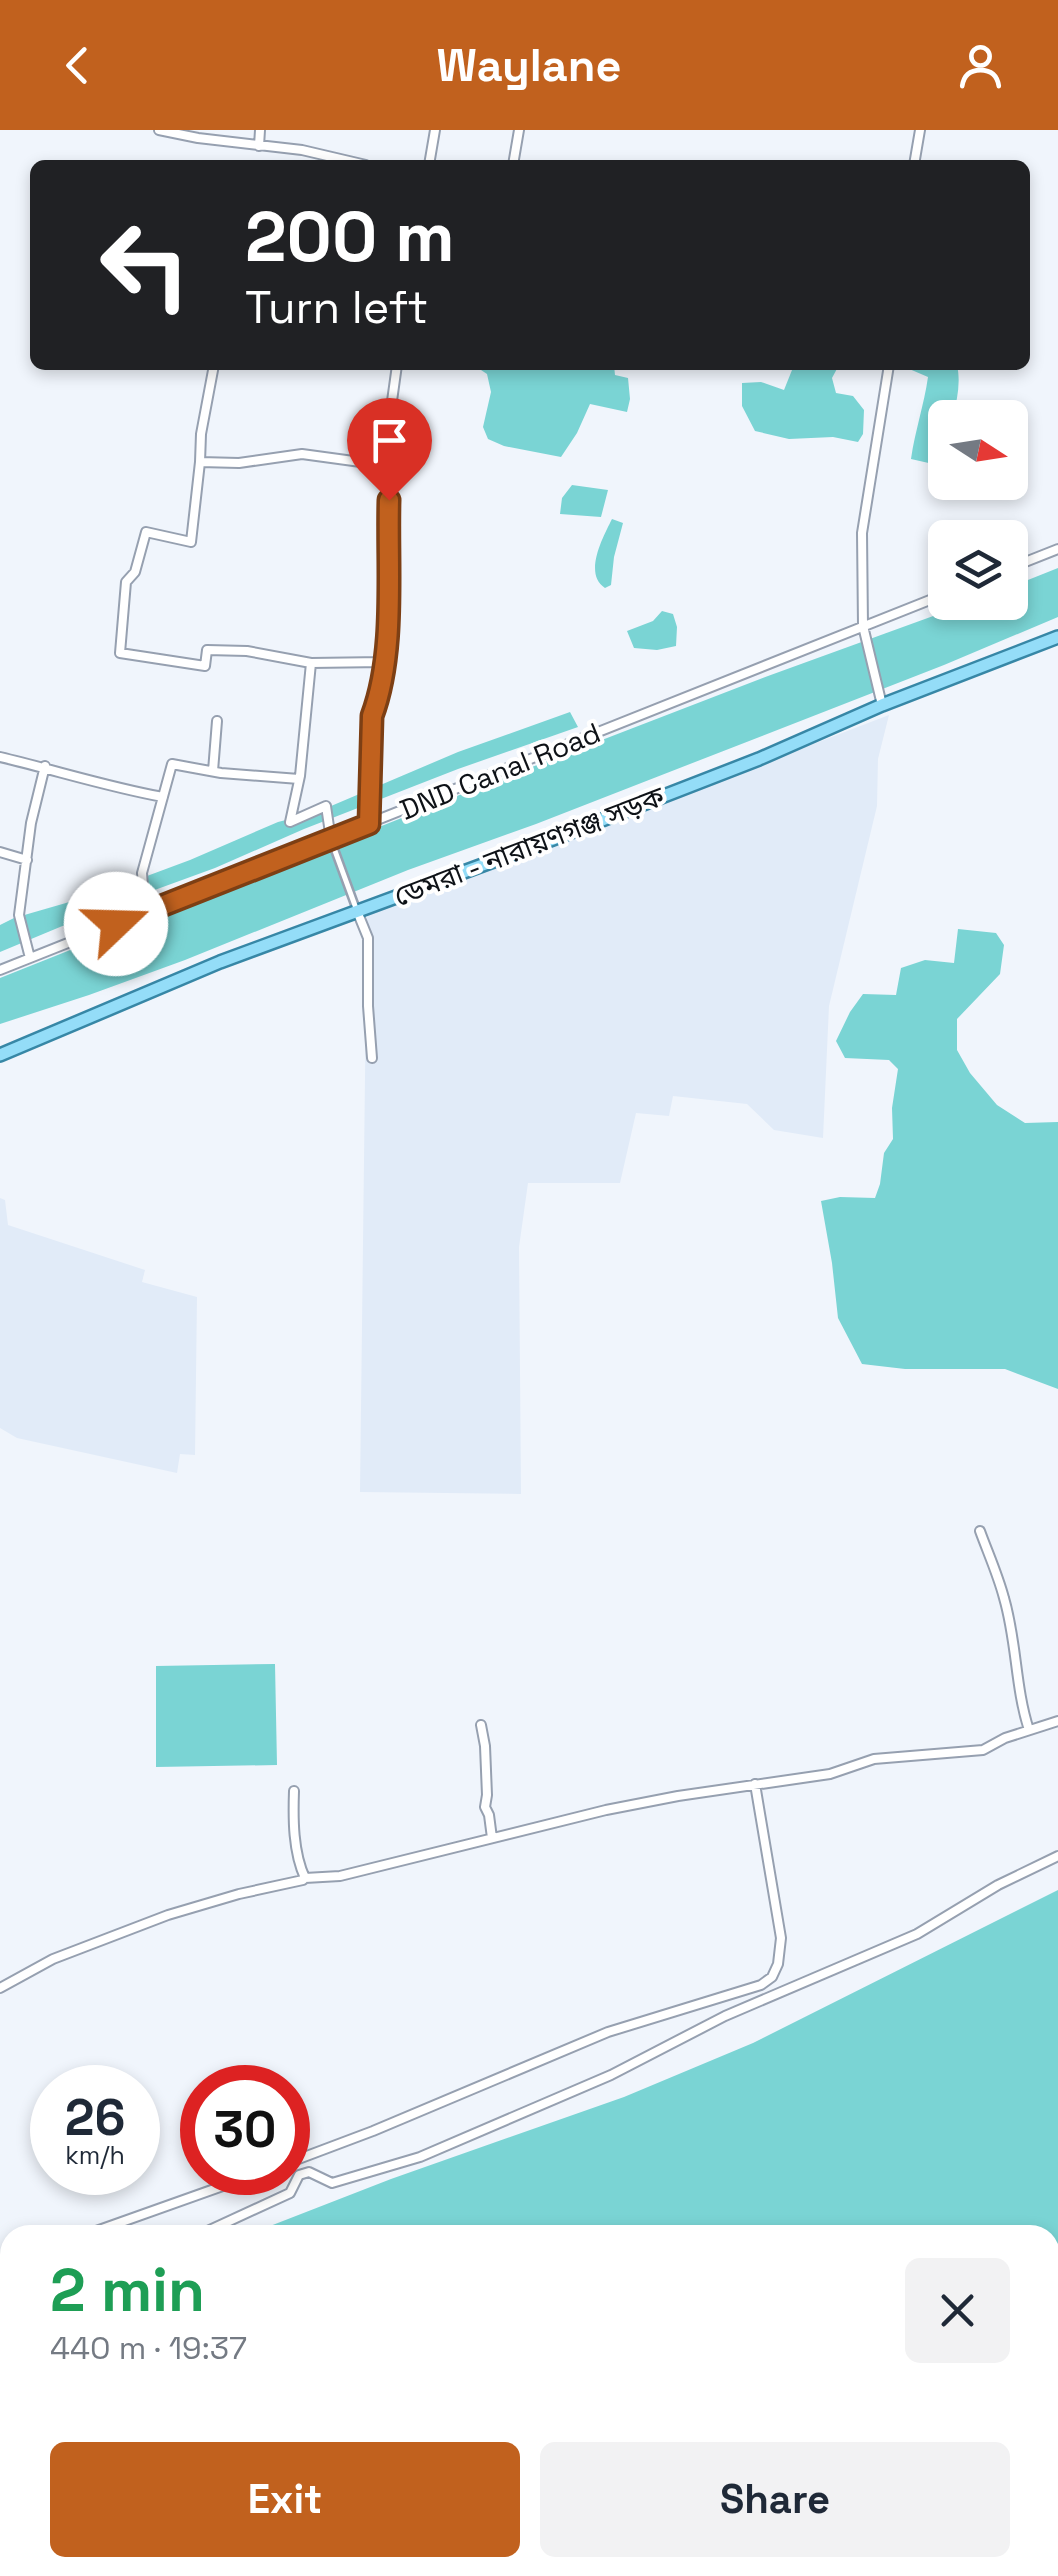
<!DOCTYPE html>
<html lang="en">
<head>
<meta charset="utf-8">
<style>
  :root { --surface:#fff; --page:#f2f2f3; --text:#1f2937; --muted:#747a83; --accent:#c1611e }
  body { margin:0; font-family:"Space Grotesk","Noto Sans Bengali",sans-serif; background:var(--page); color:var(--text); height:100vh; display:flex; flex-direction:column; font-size:38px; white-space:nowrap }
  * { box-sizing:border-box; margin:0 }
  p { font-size:32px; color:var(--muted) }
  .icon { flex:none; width:55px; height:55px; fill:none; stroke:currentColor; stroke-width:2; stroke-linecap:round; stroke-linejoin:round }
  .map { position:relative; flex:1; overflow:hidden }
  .panel { position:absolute; left:0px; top:2095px; width:1060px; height:352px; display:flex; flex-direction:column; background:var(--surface); border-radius:30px 30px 0 0; box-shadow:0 5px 15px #0003 }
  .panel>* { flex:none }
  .guide { position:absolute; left:30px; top:30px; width:1000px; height:210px; border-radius:15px; box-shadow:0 5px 15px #0003; background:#202124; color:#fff; overflow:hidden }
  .needle { width:65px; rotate:102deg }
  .tools { position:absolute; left:928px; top:270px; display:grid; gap:20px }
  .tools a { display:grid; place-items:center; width:100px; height:100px; border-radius:15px; background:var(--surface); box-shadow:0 5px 15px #0003; font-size:50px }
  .speed { position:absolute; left:30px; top:1935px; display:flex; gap:20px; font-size:50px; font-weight:700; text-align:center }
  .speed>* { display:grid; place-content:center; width:130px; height:130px; border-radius:50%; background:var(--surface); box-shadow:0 5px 15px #0003; line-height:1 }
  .speed small { font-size:25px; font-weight:400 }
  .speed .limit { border:15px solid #d22; background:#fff; color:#111 }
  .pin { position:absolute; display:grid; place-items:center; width:85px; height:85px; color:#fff; margin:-102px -42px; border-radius:50% 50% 50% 0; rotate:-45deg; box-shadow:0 0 10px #0007 }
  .pin .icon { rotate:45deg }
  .me { position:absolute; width:110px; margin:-55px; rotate:69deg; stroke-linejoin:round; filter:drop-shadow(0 0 8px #0008) }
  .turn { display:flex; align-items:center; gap:35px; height:210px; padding:0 50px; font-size:45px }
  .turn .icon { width:130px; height:130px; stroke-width:2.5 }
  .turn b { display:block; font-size:70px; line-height:85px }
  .round { display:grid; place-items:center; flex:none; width:105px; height:105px; border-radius:15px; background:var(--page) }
  .head { display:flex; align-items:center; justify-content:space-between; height:170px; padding:0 50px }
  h1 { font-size:60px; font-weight:700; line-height:75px; color:#1e9e55 }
  .button { display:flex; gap:20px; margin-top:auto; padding:20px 50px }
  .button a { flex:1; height:115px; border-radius:15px; background:var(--accent); color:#fff; font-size:40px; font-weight:700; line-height:115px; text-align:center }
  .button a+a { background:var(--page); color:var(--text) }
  header { display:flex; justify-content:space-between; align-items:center; height:130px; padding:0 50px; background:var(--accent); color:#fff; font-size:45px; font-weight:700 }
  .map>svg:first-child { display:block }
</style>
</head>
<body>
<header><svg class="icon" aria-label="back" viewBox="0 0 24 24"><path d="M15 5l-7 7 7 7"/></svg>Waylane<svg class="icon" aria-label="person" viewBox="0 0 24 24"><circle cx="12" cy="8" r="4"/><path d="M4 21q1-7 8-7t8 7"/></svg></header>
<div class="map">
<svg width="1058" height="2446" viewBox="0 0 1058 2446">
  <rect width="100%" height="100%" fill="#f0f5fc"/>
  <path fill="#e1ebf8" d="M889,585L878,629L877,676L829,876L823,1008L774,1000L747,974L673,966L669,986L636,983L620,1053H528L519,1117L521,1364L360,1362L367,782L517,728Z
    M0,1068L5,1070L8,1095L145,1140L142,1152L197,1167L195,1325L180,1324L177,1343L17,1308L0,1298Z
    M520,2438H1029V2446H520Z"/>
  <path fill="#7ad4d4" d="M513,235H614L615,245L628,248L630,269L627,282L590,274L577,303L561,327L504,316L488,309L483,297L491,262L487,244L475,236Z
    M794,235H839L832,248L836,263L853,266L864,280L863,304L858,312L833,307L789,309L755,301L742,276V253L761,252L784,260Z
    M900,235H957C961,253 957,270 953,287L945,288V314L933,334L911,329C915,301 924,275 928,247Z
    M572,355L608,360L601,387L560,384L562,368Z
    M612,389L623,393L614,427L611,455L605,458C583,444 603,407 612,389Z
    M1058,438V487L944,535L536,694L408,740L185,830L89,865L0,894V848L467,662L768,546L969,473L1010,472V457Z
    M662,481L673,484L677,497L676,516L657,520L634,518L627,501L653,491Z
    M570,582L578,597L458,639L304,699L215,738L108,777L0,822V795L14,788L104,762L190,730L278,692L317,682L458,622Z
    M958,799L996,803L1004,815L1000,844L957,889V920L970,943L997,975L1025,993L1058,992V1259L1005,1239H905L862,1234L838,1188L832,1133L821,1071L840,1067L875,1068L880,1054L884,1023L893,1009L892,978L898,939L889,930L845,928L836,911L850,882L863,864L896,865L901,838L925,830L954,833Z
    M275,1534L277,1635L156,1637V1536Z
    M1058,1760V2199L1050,2202V2105H247L391,2049L624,1967L753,1913Z
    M10,2195V2438H403L369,2446H0V2198Z"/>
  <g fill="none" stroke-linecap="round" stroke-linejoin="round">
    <g stroke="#96a0b0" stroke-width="10">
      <path id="pedestrian" d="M331,710L357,781"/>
    </g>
    <g stroke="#96a0b0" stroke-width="12">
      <path id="minor" d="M159,0L198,8L302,20L366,35
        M259,16L260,0
        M429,35L435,0
        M513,35L519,0
        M914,35L920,0
        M214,235L201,304L200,332L191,412L146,402L135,442L126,452L120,523L205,536L207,520L247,521L311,533L383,532
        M200,332L239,333L302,324L390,336C389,360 388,383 388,407C388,465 393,529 372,585L369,694
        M390,336L392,271L397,235
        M1010,438L1058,419
        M311,533L300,646L290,692L326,676L331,710
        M882,575L863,496L862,403L889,235
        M0,627C55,640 108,657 163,667
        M213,641L217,591
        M0,722L27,730
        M357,781L368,808V876L372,928
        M145,783L142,743L172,634L221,643L299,649
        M30,828L19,785L31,693L45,636
        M0,840L945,464
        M980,1401C988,1423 998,1445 1004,1468C1017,1512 1015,1557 1029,1600
        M481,1595L485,1616L487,1665L485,1677L489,1685L492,1708
        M294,1661C293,1689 293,1722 305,1748
        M0,1858L53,1829L168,1785L239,1764L303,1750L305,1748L340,1746L606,1680L678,1666L830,1644L874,1629L983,1620L1005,1608L1058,1591
        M288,2033L373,2001L608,1902L761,1855L772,1847L778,1834L781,1808L755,1654
        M85,2105L262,2042
        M199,2105L290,2063L299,2045L309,2042L332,2053L420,2027L611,1945L725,1886L917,1804L998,1755L1058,1726
        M0,2134L10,2131"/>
    </g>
    <g stroke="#3787a6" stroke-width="16">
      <path id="primary" d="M0,925L220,832L553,709L759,629L882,575L1058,507"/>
    </g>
    <use href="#pedestrian" stroke="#fff" stroke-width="5"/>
    <use href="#minor" stroke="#fff" stroke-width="8"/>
    <use href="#primary" stroke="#94ddf8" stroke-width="11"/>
  </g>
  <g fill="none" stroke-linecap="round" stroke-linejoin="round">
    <g stroke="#7d3f14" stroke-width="25">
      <path id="route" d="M116,794L369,694L372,586C396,522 387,438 389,370"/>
    </g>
    <use href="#route" stroke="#c1611e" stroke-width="18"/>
  </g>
  <g text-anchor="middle" stroke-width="8" stroke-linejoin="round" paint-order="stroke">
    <g font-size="28" fill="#0e1217" stroke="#fff">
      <text transform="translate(500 641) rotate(-22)" y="10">DND Canal Road</text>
      <text transform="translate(529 716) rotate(-21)" y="10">ডেমরা - নারায়ণগঞ্জ সড়ক</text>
    </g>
  </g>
</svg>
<div class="tools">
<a><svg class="needle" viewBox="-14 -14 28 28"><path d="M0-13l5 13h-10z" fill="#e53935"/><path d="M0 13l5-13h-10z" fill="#747a83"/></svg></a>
<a><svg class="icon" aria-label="layers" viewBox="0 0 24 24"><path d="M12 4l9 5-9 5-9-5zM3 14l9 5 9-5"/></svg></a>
</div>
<div class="speed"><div>26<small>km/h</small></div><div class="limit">30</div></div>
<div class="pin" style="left:389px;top:370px;background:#d93025"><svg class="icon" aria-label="arrive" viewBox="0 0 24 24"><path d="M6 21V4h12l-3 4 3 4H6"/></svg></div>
<svg class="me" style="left:116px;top:794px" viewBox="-20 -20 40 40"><circle r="19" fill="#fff"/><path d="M0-13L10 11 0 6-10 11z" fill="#c1611e"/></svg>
<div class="guide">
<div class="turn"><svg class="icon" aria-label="left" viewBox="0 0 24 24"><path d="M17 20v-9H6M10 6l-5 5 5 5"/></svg><div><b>200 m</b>Turn left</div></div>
</div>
<section class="panel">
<div class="head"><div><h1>2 min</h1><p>440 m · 19:37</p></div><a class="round"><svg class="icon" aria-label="close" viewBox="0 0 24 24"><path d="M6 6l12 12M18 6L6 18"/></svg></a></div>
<div class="button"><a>Exit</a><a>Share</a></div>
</section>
</div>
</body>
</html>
